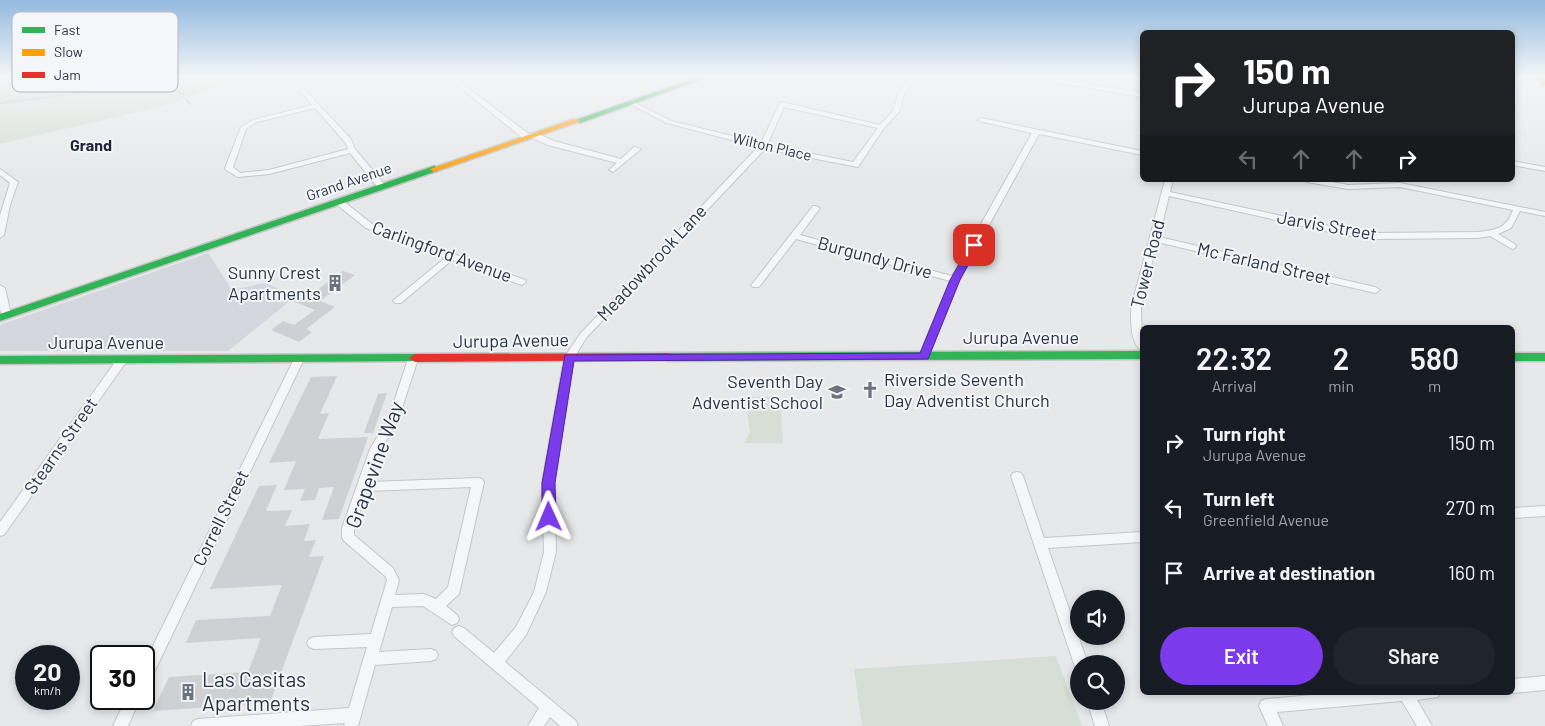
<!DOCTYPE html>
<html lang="en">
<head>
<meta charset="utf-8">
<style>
  :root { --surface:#171b24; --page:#20242c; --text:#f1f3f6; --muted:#9ea1a6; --accent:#7c3aed }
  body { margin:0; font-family:Barlow,sans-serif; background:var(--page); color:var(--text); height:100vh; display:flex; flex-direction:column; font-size:19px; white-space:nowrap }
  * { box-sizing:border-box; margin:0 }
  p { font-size:16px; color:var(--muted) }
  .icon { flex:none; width:28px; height:28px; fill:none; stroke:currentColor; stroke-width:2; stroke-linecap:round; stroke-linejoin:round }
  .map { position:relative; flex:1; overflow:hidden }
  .sheet { position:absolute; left:1140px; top:325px; width:375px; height:370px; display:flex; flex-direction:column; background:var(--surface); border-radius:8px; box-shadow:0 2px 8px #0003 }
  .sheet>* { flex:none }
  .hud { position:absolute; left:1140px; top:30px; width:375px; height:152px; border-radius:8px; box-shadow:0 2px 8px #0003; background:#202124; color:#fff; overflow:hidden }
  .fabs { position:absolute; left:1070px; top:590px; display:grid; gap:10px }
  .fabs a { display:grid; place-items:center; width:55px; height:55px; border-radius:50%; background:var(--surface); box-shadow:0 2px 8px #0003; font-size:25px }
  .speed { position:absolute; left:15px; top:645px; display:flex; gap:10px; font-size:25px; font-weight:700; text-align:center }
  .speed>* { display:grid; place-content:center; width:65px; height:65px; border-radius:50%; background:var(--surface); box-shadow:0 2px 8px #0003; line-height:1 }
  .speed small { font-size:12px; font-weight:400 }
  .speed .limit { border:2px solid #111; border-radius:8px; background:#fff; color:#111 }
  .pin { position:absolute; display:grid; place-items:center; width:42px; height:42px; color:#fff; margin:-21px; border-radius:10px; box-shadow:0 2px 8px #0006 }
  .me { position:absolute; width:55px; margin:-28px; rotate:359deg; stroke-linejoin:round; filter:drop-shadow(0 0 4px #0008) }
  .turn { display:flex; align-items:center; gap:18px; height:105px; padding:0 20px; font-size:22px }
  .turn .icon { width:65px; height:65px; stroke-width:2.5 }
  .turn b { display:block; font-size:35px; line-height:42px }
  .lanes { display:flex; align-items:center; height:48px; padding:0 20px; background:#0003; justify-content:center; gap:25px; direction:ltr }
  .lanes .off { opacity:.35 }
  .eta { display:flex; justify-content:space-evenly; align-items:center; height:85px; text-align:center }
  .eta b { font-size:30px; font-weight:600; line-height:35px }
  .cta { display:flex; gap:10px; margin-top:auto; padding:10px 20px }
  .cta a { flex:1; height:58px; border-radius:30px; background:var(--accent); color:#fff; font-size:20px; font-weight:600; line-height:58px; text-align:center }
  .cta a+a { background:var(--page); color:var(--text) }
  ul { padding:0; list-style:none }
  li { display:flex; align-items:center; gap:15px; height:65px; padding:0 20px }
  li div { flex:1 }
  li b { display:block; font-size:19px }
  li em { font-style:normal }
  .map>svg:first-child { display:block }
</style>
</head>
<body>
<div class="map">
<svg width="1545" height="726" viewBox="0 0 1545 726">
  <rect width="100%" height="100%" fill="#e6e8ea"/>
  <path fill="#d4d7dd" d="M208,253L232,290L265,283L296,296L228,351H0V325Z"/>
  <path fill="#d6ded6" d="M0,76H241L187,98L150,109L0,144Z
    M780,396L783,443H744L750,432L745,397Z
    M1056,656L1082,726H862L854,669Z"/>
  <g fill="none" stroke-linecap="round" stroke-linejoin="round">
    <path stroke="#b4c4d5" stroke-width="2" d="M184,97L190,104
      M0,103L156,83H161L182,94"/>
  </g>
  <path fill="#ced0d3" d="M343,271L355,275L320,301L335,307L306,329L312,332L299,342L271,330L283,321L294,325L315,310L292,301L301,295L307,297Z
    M337,376L320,414L329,413L318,439L368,437L339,519L322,520L334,487L319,488L315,500L300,501L305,489L284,490L296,461L269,463L311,377Z
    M387,393L373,433H364L378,394Z
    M277,485L266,511L292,510L285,526L310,524L304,541L316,540L309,557L324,556L270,703L153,711L169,677L248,672L261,638L186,643L196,620L270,616L282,585L210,589L259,486Z"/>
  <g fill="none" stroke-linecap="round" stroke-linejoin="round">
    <g stroke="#c4c6c8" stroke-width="2">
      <path id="street" d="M446,76H452L530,135V139H524Z
        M487,76H496L481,81L478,79Z
        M911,76H917L905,92L899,112L884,128L858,167L765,149L586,338L574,358L554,483L556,552L546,592L526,635L505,662L576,721L578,726H560L550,717L544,726H528L539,708L454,636L452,632L454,628L459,626L464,628L494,653L516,627L534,592L544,552L542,483L564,358L580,334L758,147L667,123L626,102L631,101L671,121L761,143L780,103L782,102L880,125L893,111L899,92ZM784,107L878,128L853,162L767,145Z
        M1030,76H1041L1142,93V97L1033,78Z
        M301,90H305L351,139L355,149L385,185V189H379L350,153L269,174L238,177L226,170L225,168L241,127L253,120L312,105L301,92ZM315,108L345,142L348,149L269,170L240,173L233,167L246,129L257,122Z
        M981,118L1142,151V155L1039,134L959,280L928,358L924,359L919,356L950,281L796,239L759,287H753L751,285L753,283L813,206H816L820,208L800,235L952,276L1032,133L979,121L978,120Z
        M530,133H536L554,141L621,159L634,147L641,149L613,172L609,170L617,163L548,145L530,137Z
        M1512,161L1545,167V171L1512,165Z
        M0,169L18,182L10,205L4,235L0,238V215L10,183L0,175Z
        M1165,180H1173L1170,192L1343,229L1375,233L1478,232C1496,230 1506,229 1513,210L1400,187L1348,189L1307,182L1303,180H1321L1348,185L1400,183L1545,212V216L1520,211L1511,228L1498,234L1515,244L1516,246L1515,248L1512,249L1490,236L1478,238L1375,239L1343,235L1169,196L1159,237L1375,287L1380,290L1375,293L1157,242L1141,308L1142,350C1130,345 1131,319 1131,308Z
        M336,200H342L372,224L525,280L526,282L522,285L519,284L452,260L401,303H395L393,301L395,299L445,258L366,228L336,204Z
        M0,285L5,288L11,315L6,318L3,317L0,309Z
        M299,356L304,359L149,683L144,685V664L294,359Z
        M413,356L418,359L399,417L381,450L370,482L478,478L482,479L484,482L460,590L459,594L446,606L457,615L459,619L457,623L452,625L423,606L392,607L379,652L431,649L436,651L438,655L436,659L431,661L375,665L358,726H344L345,723L300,726H191L193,721L198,719L349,708L367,647L314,649L309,647L307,643L309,639L314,637L371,634L387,580L385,576L344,541L342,537V528L370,449L389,417L408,359ZM471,487L448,587L436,599L424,594L395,595L399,580L393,568L354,535V528L367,491Z
        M122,357L126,358L127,360L126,362L4,535L0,536V522L118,358Z
        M1017,472L1021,473L1023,476L1044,538L1142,532V542L1048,548L1088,664H1079V670L1076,669L1074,664L1011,476L1013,473Z
        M1545,506V516L1512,518V508Z
        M1545,676V690L1512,693L1511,692L1512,679Z
        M1345,692H1440L1438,697L1417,700L1432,726H1417L1402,701L1277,712L1283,726H1268L1259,706L1261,701L1266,699Z
        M126,699H140L128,726H113Z
        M1087,701H1101L1109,726H1095Z"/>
    </g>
    <g stroke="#c4c6c8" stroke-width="3">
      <path id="fast" d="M701,76H711L580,123L573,121Z
        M434,166L437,167V171L0,321V314Z
        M1142,351V359L668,361L662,357L668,353Z
        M1512,353H1545V361H1512Z
        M415,354L421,358L419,361L0,364V356Z"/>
    </g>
    <g stroke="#c4c6c8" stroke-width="3">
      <path id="slow" d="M1537,76H1544L1545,85H1542Z
        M574,119L581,121L437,171L434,172L430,169Z"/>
    </g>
    <g stroke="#c4c6c8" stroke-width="3">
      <path id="jam" d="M668,353L674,357L672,360L415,362L409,358L415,354Z"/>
    </g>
    <use href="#street" fill="#f5f6f7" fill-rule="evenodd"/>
    <use href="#fast" fill="#30b455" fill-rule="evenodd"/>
    <use href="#slow" fill="#ff9f0a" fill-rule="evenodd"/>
    <use href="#jam" fill="#e5322d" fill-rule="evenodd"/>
  </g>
  <linearGradient id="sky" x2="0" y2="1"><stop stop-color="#93bae0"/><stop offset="0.43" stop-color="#f4f5f6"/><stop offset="1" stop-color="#f4f5f6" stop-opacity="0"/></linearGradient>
  <rect width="1545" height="177" fill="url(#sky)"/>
  <path fill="#7c3aed" stroke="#51269a" d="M974,242L979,245L960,280L928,359L574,361L555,483L556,517L554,521L549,523L544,521L542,517V483L565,355L920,353L950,280L970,245Z"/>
  <defs>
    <g id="building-bare" transform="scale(1.35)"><path d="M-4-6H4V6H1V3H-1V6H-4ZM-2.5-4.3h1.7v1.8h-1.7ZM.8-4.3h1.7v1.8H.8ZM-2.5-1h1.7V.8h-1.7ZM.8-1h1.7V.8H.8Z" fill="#6c737f" stroke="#f4f6f9" stroke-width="2.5" paint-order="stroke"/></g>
    <g id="church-bare" transform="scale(1.35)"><path d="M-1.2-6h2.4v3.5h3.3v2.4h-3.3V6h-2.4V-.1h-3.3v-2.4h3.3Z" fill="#6c737f" stroke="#f4f6f9" stroke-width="2.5" paint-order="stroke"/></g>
    <g id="school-bare" transform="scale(1.35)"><path d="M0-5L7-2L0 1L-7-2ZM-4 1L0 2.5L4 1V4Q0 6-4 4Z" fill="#6c737f" stroke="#f4f6f9" stroke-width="2.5" paint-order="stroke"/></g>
  </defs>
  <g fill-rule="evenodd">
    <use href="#building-bare" x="335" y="283"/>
    <use href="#church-bare" x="870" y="390"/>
    <use href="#school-bare" x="837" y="392"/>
    <use href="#building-bare" x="188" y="692"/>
  </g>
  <g text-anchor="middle" stroke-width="4" stroke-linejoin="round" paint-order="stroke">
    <g font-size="15" fill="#2b3445" stroke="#f4f6f9">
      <text transform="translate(772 147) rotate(13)" y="5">Wilton Place</text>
      <text transform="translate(349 182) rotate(-19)" y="5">Grand Avenue</text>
    </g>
    <g font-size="16" font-weight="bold" fill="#1d2536" stroke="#f4f6f9">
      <text x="91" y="151">Grand</text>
    </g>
    <g font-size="18" fill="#2b3445" stroke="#f4f6f9">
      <text transform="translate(1327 226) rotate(10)" y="6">Jarvis Street</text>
      <text transform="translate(442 252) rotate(20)" y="6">Carlingford Avenue</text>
      <text transform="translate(875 258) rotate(15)" y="6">Burgundy Drive</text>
      <text transform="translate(652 263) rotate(-47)" y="6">Meadowbrook Lane</text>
      <text transform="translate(1148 264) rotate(-76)" y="6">Tower Road</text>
      <text transform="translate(1264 264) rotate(13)" y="6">Mc Farland Street</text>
      <text x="1021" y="344">Jurupa Avenue</text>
      <text transform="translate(511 341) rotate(-1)" y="6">Jurupa Avenue</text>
      <text x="106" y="349">Jurupa Avenue</text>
      <text transform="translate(61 446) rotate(-55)" y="6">Stearns Street</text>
      <text transform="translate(221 518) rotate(-64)" y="6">Correll Street</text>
    </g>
    <g font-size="18" fill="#2b3445" stroke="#f4f6f9" text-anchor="end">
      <text x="321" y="279">Sunny Crest<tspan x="321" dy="21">Apartments</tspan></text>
      <text x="884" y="386" text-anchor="start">Riverside Seventh<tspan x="884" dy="21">Day Adventist Church</tspan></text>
      <text x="823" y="388">Seventh Day<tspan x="823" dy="21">Adventist School</tspan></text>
    </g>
    <g font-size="21" fill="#2b3445" stroke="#f4f6f9">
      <text transform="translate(375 465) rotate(-70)" y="7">Grapevine Way</text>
    </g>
    <g font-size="21" fill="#2b3445" stroke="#f4f6f9" text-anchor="start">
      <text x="202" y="687">Las Casitas<tspan x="202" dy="24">Apartments</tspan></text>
    </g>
  </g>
  <rect x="12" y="12" width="166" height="80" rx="8" fill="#f4f6f9" stroke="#b8bcc3" stroke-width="1"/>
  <rect x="22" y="27" width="23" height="6" fill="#30b455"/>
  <rect x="22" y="49" width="23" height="7" fill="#ff9f0a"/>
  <rect x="22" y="72" width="23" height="6" fill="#e5322d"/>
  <g font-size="14" fill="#2b3445">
    <text x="54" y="35">Fast</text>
    <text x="54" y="57">Slow</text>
    <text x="54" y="80">Jam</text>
  </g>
</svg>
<div class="fabs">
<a><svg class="icon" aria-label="sound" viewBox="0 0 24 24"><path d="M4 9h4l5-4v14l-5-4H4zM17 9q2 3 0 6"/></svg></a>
<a><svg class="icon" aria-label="search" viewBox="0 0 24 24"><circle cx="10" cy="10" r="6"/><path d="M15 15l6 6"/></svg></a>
</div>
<div class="speed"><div>20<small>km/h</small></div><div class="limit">30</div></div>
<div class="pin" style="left:974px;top:245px;background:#d93025"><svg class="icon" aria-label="arrive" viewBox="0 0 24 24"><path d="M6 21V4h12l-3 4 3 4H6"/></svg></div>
<svg class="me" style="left:549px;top:517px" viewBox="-20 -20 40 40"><path d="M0-17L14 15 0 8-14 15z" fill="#7c3aed" stroke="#fff" stroke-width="4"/></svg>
<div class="hud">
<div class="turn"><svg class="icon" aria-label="right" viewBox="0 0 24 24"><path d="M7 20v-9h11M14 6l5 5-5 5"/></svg><div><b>150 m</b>Jurupa Avenue</div></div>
<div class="lanes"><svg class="icon off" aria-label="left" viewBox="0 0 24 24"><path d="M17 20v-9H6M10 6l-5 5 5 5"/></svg><svg class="icon off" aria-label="ahead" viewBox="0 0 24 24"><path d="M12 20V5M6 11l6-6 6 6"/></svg><svg class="icon off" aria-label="ahead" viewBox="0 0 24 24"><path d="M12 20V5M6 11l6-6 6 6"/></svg><svg class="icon" aria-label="right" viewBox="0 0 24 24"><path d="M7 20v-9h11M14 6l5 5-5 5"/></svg></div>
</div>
<section class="sheet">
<div class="eta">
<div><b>22:32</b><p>Arrival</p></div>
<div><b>2</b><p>min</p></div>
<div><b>580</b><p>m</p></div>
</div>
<ul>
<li><svg class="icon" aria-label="right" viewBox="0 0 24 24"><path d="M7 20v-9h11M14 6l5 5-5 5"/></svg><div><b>Turn right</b><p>Jurupa Avenue</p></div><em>150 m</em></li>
<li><svg class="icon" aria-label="left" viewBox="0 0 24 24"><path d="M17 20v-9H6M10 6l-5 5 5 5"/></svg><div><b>Turn left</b><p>Greenfield Avenue</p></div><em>270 m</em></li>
<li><svg class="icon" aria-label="arrive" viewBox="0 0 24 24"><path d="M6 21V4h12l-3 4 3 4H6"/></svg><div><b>Arrive at destination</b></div><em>160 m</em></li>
</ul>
<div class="cta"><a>Exit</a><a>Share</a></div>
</section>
</div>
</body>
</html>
